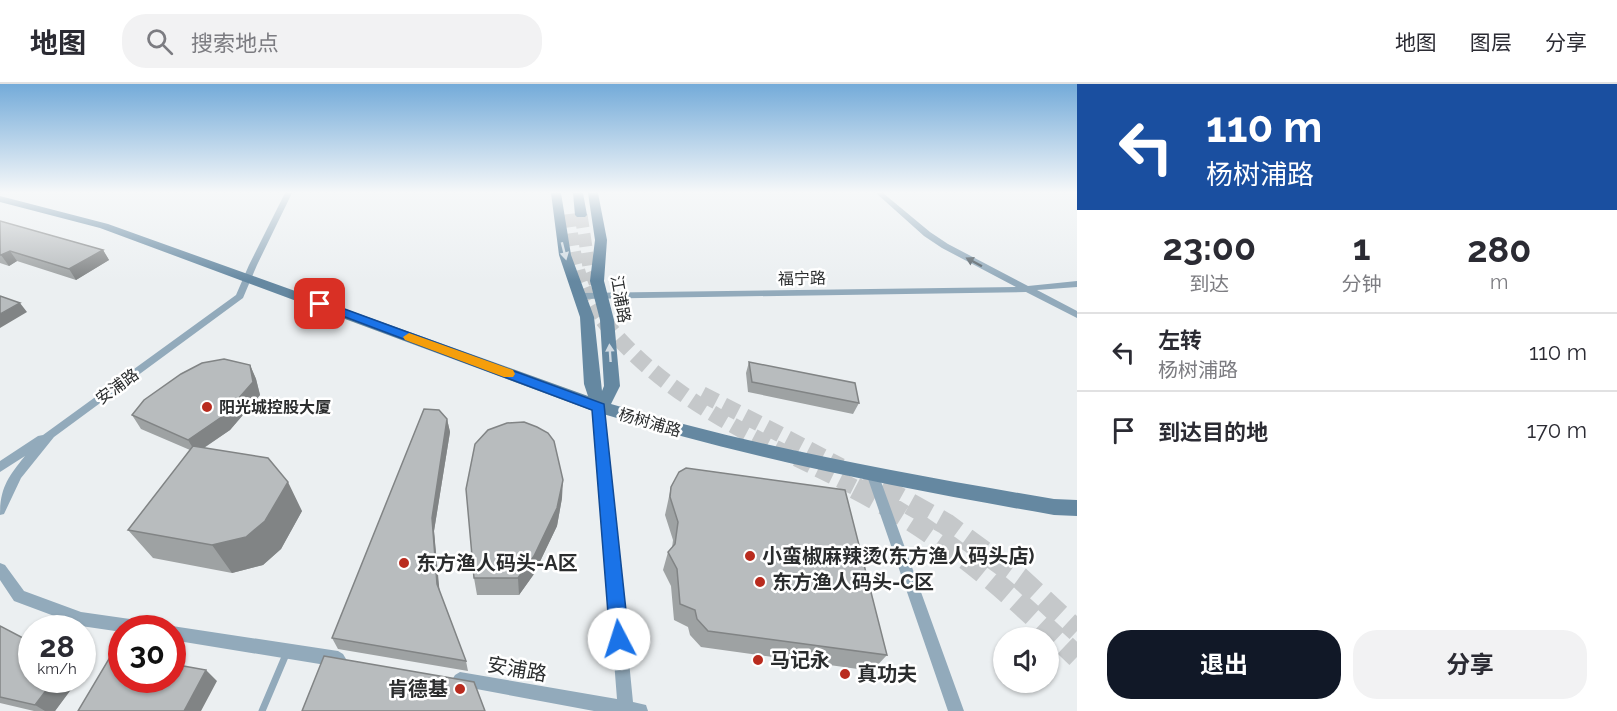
<!DOCTYPE html>
<html lang="zh">
<head>
<meta charset="utf-8">
<style>
  :root { --surface:#fff; --page:#f2f2f3; --text:#2b2b33; --muted:#7c7c81; --line:#e1e1e2; --accent:#111827 }
  body { margin:0; font-family:Raleway,"Noto Sans SC",sans-serif; background:var(--page); color:var(--text); height:100vh; display:flex; flex-direction:column; font-size:22px; white-space:nowrap }
  * { box-sizing:border-box; margin:0 }
  p { font-size:20px; color:var(--muted) }
  .icon { flex:none; width:33px; height:33px; fill:none; stroke:currentColor; stroke-width:2; stroke-linecap:round; stroke-linejoin:round }
  .map { position:relative; flex:1; overflow:hidden }
  .panel { display:flex; flex-direction:column; background:var(--surface); width:540px }
  .panel>* { flex:none }
  .top-card { background:#1a4fa0; color:#fff; overflow:hidden }
  .fabs { position:absolute; left:993px; top:543px; display:grid; gap:12px }
  .fabs a { display:grid; place-items:center; width:66px; height:66px; border-radius:50%; background:var(--surface); box-shadow:0 2px 4px #0004; font-size:30px }
  .speed { position:absolute; left:18px; top:531px; display:flex; gap:12px; font-size:30px; font-weight:700; text-align:center }
  .speed>* { display:grid; place-content:center; width:78px; height:78px; border-radius:50%; background:var(--surface); box-shadow:0 2px 4px #0004; line-height:1 }
  .speed small { font-size:15px; font-weight:400 }
  .speed .limit { border:9px solid #d22; background:#fff; color:#111 }
  .pin { position:absolute; display:grid; place-items:center; width:51px; height:51px; color:#fff; margin:-26px; border-radius:12px; box-shadow:0 3px 9px #0006 }
  .me { position:absolute; width:66px; margin:-33px; rotate:355deg; stroke-linejoin:round; filter:drop-shadow(0 0 4px #0008) }
  .turn { display:flex; align-items:center; gap:21px; height:126px; padding:0 30px; font-size:27px }
  .turn .icon { width:78px; height:78px; stroke-width:2.5 }
  .turn b { display:block; font-size:42px; line-height:51px }
  .eta { display:flex; justify-content:space-evenly; align-items:center; height:102px; text-align:center }
  .eta b { font-size:36px; font-weight:700; line-height:42px }
  .button { display:flex; gap:12px; margin-top:auto; padding:12px 30px }
  .button a { flex:1; height:69px; border-radius:24px; background:var(--accent); color:#fff; font-size:24px; font-weight:700; line-height:69px; text-align:center }
  .button a+a { background:var(--page); color:var(--text) }
  ul { padding:0; list-style:none }
  li { display:flex; align-items:center; gap:18px; height:78px; padding:0 30px; border-top:2px solid var(--line) }
  li div { flex:1 }
  li b { display:block; font-size:22px }
  li em { font-style:normal }
  header { display:flex; align-items:center; gap:36px; box-sizing:border-box; height:84px; padding:0 30px; background:var(--surface); border-bottom:2px solid var(--line) }
  header strong { font-size:28px }
  nav { display:flex; gap:33px; margin-inline-start:auto; font-size:21px }
  .search { width:420px; height:54px; background:var(--page); display:flex; align-items:center; gap:15px; box-sizing:border-box; padding:0 21px; border-radius:24px; color:var(--muted); font-size:22px }
  main { display:flex; flex:1; min-height:0 }
  .map>svg:first-child { display:block }
</style>
</head>
<body>
<header>
<strong>地图</strong>
<div class="search"><svg class="icon" aria-label="search" viewBox="0 0 24 24"><circle cx="10" cy="10" r="6"/><path d="M15 15l6 6"/></svg>搜索地点</div>
<nav><a>地图</a><a>图层</a><a>分享</a></nav>
</header>
<main>
<div class="map">
<svg width="1077" height="627" viewBox="0 0 1077 627">
  <rect width="100%" height="100%" fill="#ebeff1"/>
  <g fill="none" stroke-linecap="round" stroke-linejoin="round">
    <path stroke="#c5c8ca" stroke-width="13" stroke-dasharray="13 6" stroke-linecap="butt" d="M569,130C574,170 578,204 604,237
      M581,131L589,183L600,212"/>
    <path stroke="#c5c8ca" stroke-width="16" stroke-dasharray="16 8" stroke-linecap="butt" d="M603,236C667,318 767,359 858,405
      M702,310L841,382
      M864,394L884,405"/>
    <path stroke="#c5c8ca" stroke-width="22" stroke-dasharray="22 11" stroke-linecap="butt" d="M855,404C945,451 1005,504 1077,573
      M881,404L946,440L1020,494L1077,547"/>
    <path stroke="#92aabb" stroke-width="7" d="M262,627L287,568"/>
    <path fill="#92aabb" fill-rule="evenodd" d="M285,109H292L257,181L243,214L54,353L21,394L4,430L0,431C0,404 8,393 25,372L0,388V377L38,352L43,351L236,211L249,181Z
      M876,109H883L930,148L948,160L1028,202L1077,197V203L1037,206L1077,227V234L1026,208L580,215L576,212L580,209L1016,203L942,164L924,152Z
      M599,319L604,323L633,618L646,621L648,627H594L455,601L452,596L455,591L460,588L617,615L594,323Z
      M873,387L877,389L879,392L964,627H948L867,392L869,389Z
      M0,479L5,481L24,507L81,528L144,537L149,539L151,544H122V548L81,542L14,517L0,496Z
      M172,542L338,567L343,570L346,575L343,580L338,583L172,556V544H167Z"/>
    <path fill="#6588a1" fill-rule="evenodd" d="M551,109H561L571,171L594,233L602,307L604,302L600,236L590,197L595,156L588,109H598L607,156L604,197L614,236L620,302L611,320C756,363 905,390 1054,415L1077,416V432L1054,431C898,404 744,373 593,327L100,144L0,118V112L108,140L588,312L584,300L580,233L559,171Z
      M573,109H583L587,131L585,133H577L575,131Z"/>
  </g>
  <path fill="#9ea2a3" d="M0,137L103,166L109,176L76,196L17,177L9,182L0,179Z
    M749,278L859,319L853,330L748,308L746,289Z
    M250,281L256,295L260,311L230,346L204,364L302,427L281,465L263,481L232,489L153,474L128,446L190,366L141,345L132,331Z
    M447,335L450,348L434,447L439,507L466,577L468,587L338,565L332,554Z
    M671,403L887,571L872,587L701,563L690,551L688,543L674,536L671,502L663,486L668,468L672,464L673,456L665,431L667,422Z
    M562,414L557,442L534,490L519,511H477L474,494Z
    M0,542L78,596L55,627H34L0,619Z"/>
  <path fill="#818485" d="M103,166L109,176L76,196L69,185Z
    M10,167L17,177L9,182L1,171Z
    M20,219L27,228L0,244V230Z
    M250,281L256,295L260,311L230,346L196,369L188,356Z
    M447,335L450,348L434,447L440,512L437,500L432,434Z
    M563,396L562,414L557,442L534,490L519,511L518,494Z
    M288,398L302,427L281,465L263,481L232,489L212,461Z
    M82,572L90,578L82,589Z
    M206,586L217,597L201,627H184Z
    M54,596H78L55,627H45L35,621Z"/>
  <path fill="#b8bcbe" stroke="#818485" stroke-width="1.5" d="M0,137L103,166L69,185L10,167L1,171H0Z
    M0,212L20,219L0,230Z
    M224,275L250,281L253,298L223,332L188,356L132,331L144,316L181,290L202,279Z
    M749,278L855,299L859,319L752,298Z
    M424,325L439,326L447,335L432,434L437,500L466,577L332,554Z
    M524,338L537,343L548,349L554,357L563,396L557,424L534,472L518,494H474L466,405L475,360L488,346L507,339Z
    M193,362L268,374L288,398L265,437L246,453L212,461L128,446Z
    M686,384L845,406L887,571L708,547L697,535L695,526L680,520L677,485L668,468L675,460L678,438L670,413L671,403L679,388Z
    M0,542L23,554L32,557V596H54L35,621L0,613Z
    M113,568L122,570V596H172V580L206,586L184,627H78Z
    M324,572L474,598L485,627H302Z"/>
  <defs><path id="oneway-solid" d="M-6-.8H1V-3.2L6.5 0L1 3.2V.8H-6Z" transform="scale(1.5)"/></defs>
  <g fill="#d1dbe3">
    <use href="#oneway-solid" transform="translate(564 167) rotate(76)"/>
    <use href="#oneway-solid" transform="translate(610 269) rotate(-94)"/>
  </g>
  <use fill="#545f66" href="#oneway-solid" transform="translate(974 178) rotate(-152)"/>
  <linearGradient id="sky" x2="0" y2="1"><stop stop-color="#74abd9"/><stop offset="0.55" stop-color="#f6f8f9"/><stop offset="1" stop-color="#f6f8f9" stop-opacity="0"/></linearGradient>
  <rect width="1077" height="197" fill="url(#sky)"/>
  <path fill="#1a73e8" stroke="#114b97" stroke-width="1.5" d="M320,216L604,320L629,555L626,562L619,565L613,562L610,555L592,326L316,222L314,220Z"/>
  <path fill="#f59e0b" d="M409,249L513,286L515,290L513,293H504L405,256L403,253Z"/>
  <g fill="#b92b1e" stroke="#fff" stroke-width="2">
    <circle cx="207" cy="323" r="6"/>
    <circle cx="750" cy="472" r="6"/>
    <circle cx="404" cy="479" r="6"/>
    <circle cx="760" cy="498" r="6"/>
    <circle cx="758" cy="576" r="6"/>
    <circle cx="845" cy="590" r="6"/>
    <circle cx="460" cy="605" r="6"/>
  </g>
  <g text-anchor="middle" stroke-width="5" stroke-linejoin="round" paint-order="stroke">
    <g font-size="16" fill="#2b2d2e" stroke="#fff">
      <text transform="translate(802 194) rotate(-1)" y="6">福宁路</text>
      <text transform="translate(621 215) rotate(80)" y="6">江浦路</text>
      <text transform="translate(117 302) rotate(-36)" y="6">安浦路</text>
      <text transform="translate(650 338) rotate(16)" y="6">杨树浦路</text>
    </g>
    <g font-size="16" font-weight="bold" fill="#2b2d2e" stroke="#fff" text-anchor="start">
      <text x="219" y="329">阳光城控股大厦</text>
    </g>
    <g font-size="20" font-weight="bold" fill="#2b2d2e" stroke="#fff" text-anchor="start">
      <text x="762" y="479">小蛮椒麻辣烫(东方渔人码头店)</text>
      <text x="416" y="486">东方渔人码头-A区</text>
      <text x="772" y="505">东方渔人码头-C区</text>
      <text x="770" y="583">马记永</text>
      <text x="857" y="597">真功夫</text>
      <text x="448" y="612" text-anchor="end">肯德基</text>
    </g>
    <g font-size="20" fill="#2b2d2e" stroke="#fff">
      <text transform="translate(517 585) rotate(10)" y="7">安浦路</text>
    </g>
  </g>
</svg>
<div class="fabs">
<a><svg class="icon" aria-label="sound" viewBox="0 0 24 24"><path d="M4 9h4l5-4v14l-5-4H4zM17 9q2 3 0 6"/></svg></a>
</div>
<div class="speed"><div>28<small>km/h</small></div><div class="limit">30</div></div>
<div class="pin" style="left:320px;top:220px;background:#d93025"><svg class="icon" aria-label="arrive" viewBox="0 0 24 24"><path d="M6 21V4h12l-3 4 3 4H6"/></svg></div>
<svg class="me" style="left:619px;top:555px" viewBox="-20 -20 40 40"><circle r="19" fill="#fff"/><path d="M0-13L10 11 0 6-10 11z" fill="#1a73e8"/></svg>
</div>
<section class="panel">
<div class="top-card">
<div class="turn"><svg class="icon" aria-label="left" viewBox="0 0 24 24"><path d="M17 20v-9H6M10 6l-5 5 5 5"/></svg><div><b>110 m</b>杨树浦路</div></div>
</div>
<div class="eta">
<div><b>23:00</b><p>到达</p></div>
<div><b>1</b><p>分钟</p></div>
<div><b>280</b><p>m</p></div>
</div>
<ul>
<li><svg class="icon" aria-label="left" viewBox="0 0 24 24"><path d="M17 20v-9H6M10 6l-5 5 5 5"/></svg><div><b>左转</b><p>杨树浦路</p></div><em>110 m</em></li>
<li><svg class="icon" aria-label="arrive" viewBox="0 0 24 24"><path d="M6 21V4h12l-3 4 3 4H6"/></svg><div><b>到达目的地</b></div><em>170 m</em></li>
</ul>
<div class="button"><a>退出</a><a>分享</a></div>
</section>
</main>
</body>
</html>
